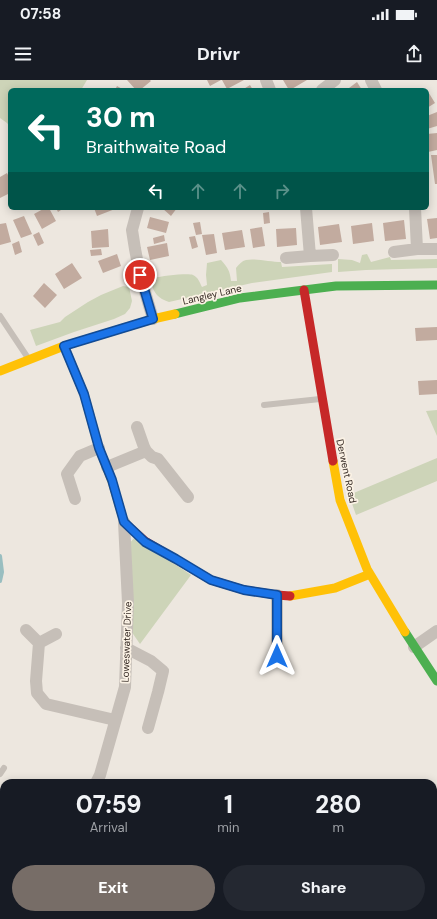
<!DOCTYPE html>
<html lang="en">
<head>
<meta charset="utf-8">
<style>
  :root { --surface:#171b24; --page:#242831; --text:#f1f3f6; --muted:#9ea1a6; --accent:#776d67 }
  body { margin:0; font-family:"DM Sans",sans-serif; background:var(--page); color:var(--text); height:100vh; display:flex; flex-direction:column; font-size:15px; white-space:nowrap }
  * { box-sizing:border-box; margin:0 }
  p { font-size:13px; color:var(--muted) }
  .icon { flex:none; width:22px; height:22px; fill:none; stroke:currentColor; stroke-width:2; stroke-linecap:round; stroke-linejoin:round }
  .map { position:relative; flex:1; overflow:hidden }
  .drawer { position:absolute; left:0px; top:699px; width:437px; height:140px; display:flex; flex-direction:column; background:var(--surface); border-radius:12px 12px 0 0; box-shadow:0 2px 10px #0003 }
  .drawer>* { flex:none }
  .top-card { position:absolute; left:8px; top:8px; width:421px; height:122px; border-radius:6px; box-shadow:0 2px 10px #0003; background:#00695c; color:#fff; overflow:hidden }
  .pin { position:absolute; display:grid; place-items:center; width:34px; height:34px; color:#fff; margin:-17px; border:2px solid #fff; border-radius:50%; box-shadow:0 1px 4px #0007 }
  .me { position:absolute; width:44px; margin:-22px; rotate:0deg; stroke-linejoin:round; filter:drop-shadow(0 0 3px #0008) }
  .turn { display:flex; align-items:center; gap:14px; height:84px; padding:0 12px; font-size:18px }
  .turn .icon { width:52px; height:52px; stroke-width:2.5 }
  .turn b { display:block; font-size:28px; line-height:34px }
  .lanes { display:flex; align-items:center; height:38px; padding:0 12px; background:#0003; justify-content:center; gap:20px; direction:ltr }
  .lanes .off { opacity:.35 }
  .eta { display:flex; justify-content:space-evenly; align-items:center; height:68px; text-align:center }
  .eta b { font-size:24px; font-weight:800; line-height:28px }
  .cta { display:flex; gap:8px; margin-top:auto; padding:8px 12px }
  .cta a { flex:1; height:46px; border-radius:24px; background:var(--accent); color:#fff; font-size:16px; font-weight:800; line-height:46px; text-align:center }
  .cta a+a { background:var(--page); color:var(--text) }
  .status { display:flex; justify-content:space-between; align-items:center; height:28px; padding:0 20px; background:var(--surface); direction:ltr }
  .status svg { height:11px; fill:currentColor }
  header { display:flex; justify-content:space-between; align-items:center; height:52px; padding:0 12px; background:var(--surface); font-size:18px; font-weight:800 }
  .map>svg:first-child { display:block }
</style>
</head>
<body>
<div class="status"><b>07:58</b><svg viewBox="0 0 49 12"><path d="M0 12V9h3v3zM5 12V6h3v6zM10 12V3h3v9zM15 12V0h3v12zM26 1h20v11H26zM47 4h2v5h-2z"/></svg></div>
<header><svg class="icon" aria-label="menu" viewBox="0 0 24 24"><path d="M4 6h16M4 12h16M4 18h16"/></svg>Drivr<svg class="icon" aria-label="share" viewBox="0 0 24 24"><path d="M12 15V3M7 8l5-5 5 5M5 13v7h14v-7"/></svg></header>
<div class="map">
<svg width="437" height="839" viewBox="0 0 437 839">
  <rect width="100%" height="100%" fill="#ede7df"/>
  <path fill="#cdd4b8" d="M0,0H87L81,10H10V47L7,43L0,38Z
    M367,174L371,182L390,177L391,180L437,179V188L366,190L338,192V179L352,180L360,183L362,175Z
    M221,180C228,188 230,191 231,201H237L236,188C239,184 242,181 246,180C255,178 271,182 281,182L282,187L332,184V192L252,203L169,222C158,218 154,214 151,202C153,199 152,199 155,198C161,196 188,193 193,195C198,197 200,203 202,207L207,205L206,195L207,183Z
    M123,206L129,207L132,221L130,228L125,234L114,239L74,252L36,266L30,250L60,242L65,237L88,222L101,215Z
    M437,330V356L426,331Z
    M437,378V401L356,435L349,415Z
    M135,457L191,495L140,564L131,551L129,464Z"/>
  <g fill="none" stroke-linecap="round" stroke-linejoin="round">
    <path stroke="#99bec0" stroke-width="4" d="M0,476L2,492L0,501"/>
  </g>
  <path fill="#c2ab9f" d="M127,0H150L151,1L140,10H136Z
    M207,0H221L210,6Z
    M222,0H244L227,9Z
    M283,0H307L290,10H289Z
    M357,2L362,10H345L349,8Z
    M250,5L253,10H242Z
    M117,6L124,10H115Z
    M427,10L435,23L427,28Z
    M437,32V46L427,49V36Z
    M437,53V70L428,72L427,54Z
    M431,75H437V104H435Z
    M7,93L10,99V113L0,118V97Z
    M45,128H49L56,141L42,149L34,134Z
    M56,128H64L58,132Z
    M94,128H114L115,129L97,136Z
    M162,128H177L171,136Z
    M269,132L270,143L264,144L263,133Z
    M24,136L32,154L21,158L13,140Z
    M150,137L169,142L166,153L147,148Z
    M437,138V158L430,159L427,139Z
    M404,140L406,159L385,161L383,143Z
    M200,142L202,154L196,155L193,143Z
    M6,143L11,162L0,165V144Z
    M372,143L374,161L353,164L351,146Z
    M339,144L342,162L320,165L318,147Z
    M262,147L265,166L253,168L250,149Z
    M296,148L297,165L277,167L276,149Z
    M108,149L109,167L92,168L91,151Z
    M242,150L245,167L225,170L222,153Z
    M39,152L44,163L38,166L33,155Z
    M214,154L217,173L206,175L202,155Z
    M164,155L165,161L154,164L153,158Z
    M195,156L198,167L192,169L189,157Z
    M19,161L22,172L15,175L12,164Z
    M167,163L169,176L150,180L147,167Z
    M101,169L102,175L91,176L90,170Z
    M117,174L121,186L103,193L98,181Z
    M72,183L82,198L64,209L55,194Z
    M44,203L57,215L45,228L33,216Z
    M437,247V260L416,261L415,248Z
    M437,300V314L419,315L418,301Z"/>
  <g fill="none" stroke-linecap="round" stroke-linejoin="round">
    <path stroke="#c6bfb8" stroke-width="6" d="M0,236L28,278
      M264,325L320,319
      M0,694L4,688"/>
    <path stroke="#c6bfb8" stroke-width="12" d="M266,0L270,10
      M371,0L376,10
      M322,10L335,0
      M138,128L132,150L135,169L140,195L153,239
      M306,128L310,176
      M415,128L417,169
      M394,172L417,169H437
      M286,178L310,176L333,175
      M146,371L152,377L158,379L188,417
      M107,387L146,371L144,367L137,347
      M75,419L67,394L80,376L99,368
      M26,550L39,563L36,601L37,613L46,624L115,640
      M39,563L56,554
      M414,567L437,551
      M126,568L151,581L163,591L158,612L148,648
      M277,575V515
      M96,703L100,695L125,607L128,523L124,442
      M0,755L4,758
      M433,780L437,775
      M6,835L10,839
      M361,835L366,839
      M381,839L385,835"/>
    <path stroke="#4caf50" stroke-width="9" d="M175,234L240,218L336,206L437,205
      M405,552L437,601"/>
    <path stroke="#ffc107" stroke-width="9" d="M64,266L84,314L99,368L112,401L124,442L127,445
      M0,291L64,266L153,239L175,234
      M333,381L340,420L367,489L405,552
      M290,516L335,508L370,494"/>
    <path stroke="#c62828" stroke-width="9" d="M304,210L333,381
      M127,445L145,461L211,500L244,510L277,515L290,516"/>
  </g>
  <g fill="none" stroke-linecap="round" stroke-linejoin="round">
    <g stroke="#114b97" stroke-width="10">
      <path id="route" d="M140,195L153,239L64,266L84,314L99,368L112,400L124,442L145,462L176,479L211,500L244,510L277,515V576"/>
    </g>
    <use href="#route" stroke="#1a73e8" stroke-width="7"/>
  </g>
  <g text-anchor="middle" stroke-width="3.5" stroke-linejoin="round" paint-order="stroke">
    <g font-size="10" fill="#372c26" stroke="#fbf2e5">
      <text transform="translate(212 214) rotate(-13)" y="4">Langley Lane</text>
      <text transform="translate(347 391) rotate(78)" y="4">Derwent Road</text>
      <text transform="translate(126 562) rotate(-88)" y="4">Loweswater Drive</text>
    </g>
  </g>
</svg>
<div class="pin" style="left:140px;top:195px;background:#d93025"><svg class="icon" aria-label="arrive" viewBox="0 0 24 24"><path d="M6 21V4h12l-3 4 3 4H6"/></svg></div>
<svg class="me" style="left:277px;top:576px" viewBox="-20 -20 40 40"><path d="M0-17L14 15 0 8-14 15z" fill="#1a73e8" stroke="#fff" stroke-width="4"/></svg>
<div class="top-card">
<div class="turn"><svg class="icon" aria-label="left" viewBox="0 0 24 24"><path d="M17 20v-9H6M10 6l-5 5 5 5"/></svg><div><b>30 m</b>Braithwaite Road</div></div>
<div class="lanes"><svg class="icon" aria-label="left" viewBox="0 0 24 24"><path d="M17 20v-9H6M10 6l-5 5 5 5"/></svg><svg class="icon off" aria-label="ahead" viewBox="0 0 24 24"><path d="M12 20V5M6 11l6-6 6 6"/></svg><svg class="icon off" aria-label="ahead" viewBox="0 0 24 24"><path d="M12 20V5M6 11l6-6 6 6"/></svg><svg class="icon off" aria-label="right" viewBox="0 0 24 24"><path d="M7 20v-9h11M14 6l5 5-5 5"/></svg></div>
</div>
<section class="drawer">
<div class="eta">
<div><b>07:59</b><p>Arrival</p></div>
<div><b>1</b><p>min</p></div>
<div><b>280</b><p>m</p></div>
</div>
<div class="cta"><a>Exit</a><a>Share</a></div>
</section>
</div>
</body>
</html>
